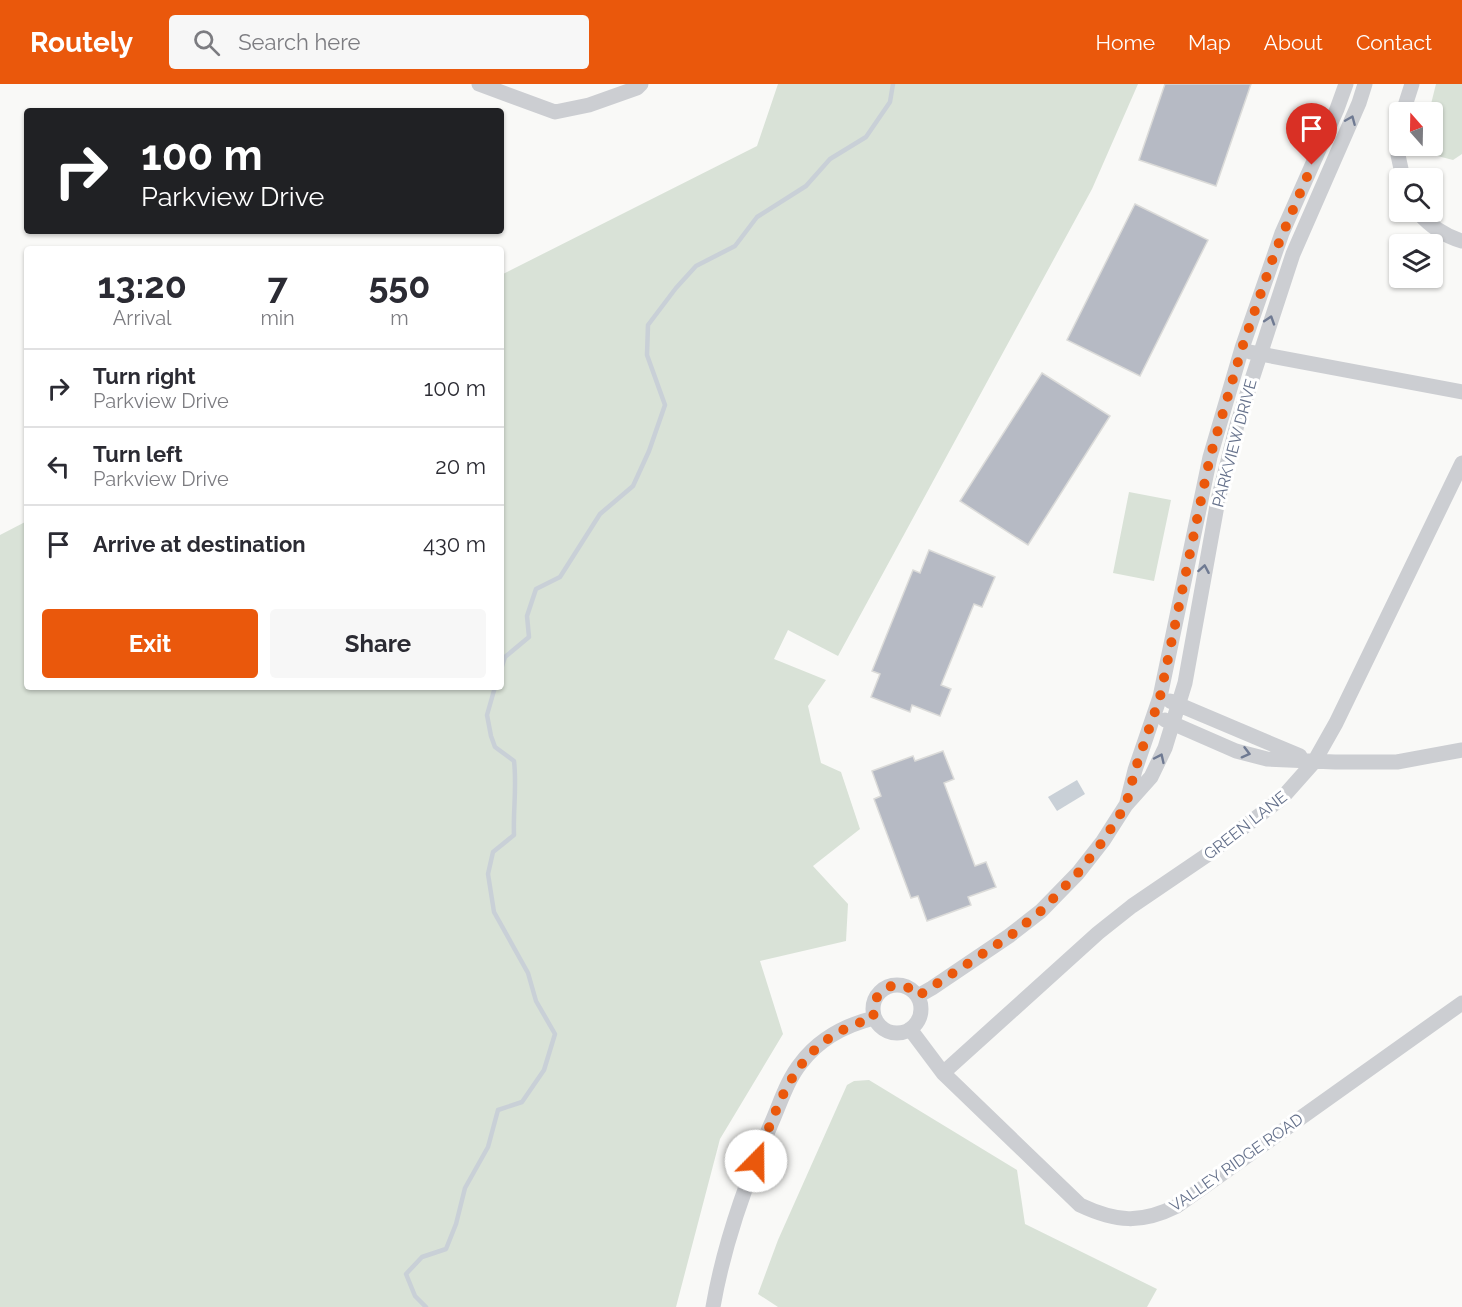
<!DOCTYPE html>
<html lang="en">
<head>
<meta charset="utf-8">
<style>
  :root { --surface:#fff; --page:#f7f7f7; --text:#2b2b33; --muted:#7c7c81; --line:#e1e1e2; --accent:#ea580c }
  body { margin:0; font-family:Raleway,sans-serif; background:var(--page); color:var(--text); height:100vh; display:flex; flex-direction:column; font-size:22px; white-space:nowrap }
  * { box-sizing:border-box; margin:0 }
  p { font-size:20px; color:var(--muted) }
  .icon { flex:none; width:33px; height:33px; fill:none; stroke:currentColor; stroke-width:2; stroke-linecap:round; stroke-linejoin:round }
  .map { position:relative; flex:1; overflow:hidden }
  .drawer { position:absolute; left:24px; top:162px; width:480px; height:444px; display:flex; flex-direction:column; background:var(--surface); border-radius:6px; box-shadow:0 2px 4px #0004 }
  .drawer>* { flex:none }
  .top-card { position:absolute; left:24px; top:24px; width:480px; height:126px; border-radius:6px; box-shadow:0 2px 4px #0004; background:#202124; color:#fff; overflow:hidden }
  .needle { width:39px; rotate:340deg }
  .tools { position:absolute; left:1389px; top:18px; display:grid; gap:12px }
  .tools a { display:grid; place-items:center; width:54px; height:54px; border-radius:6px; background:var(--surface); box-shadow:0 2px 4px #0004; font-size:30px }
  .pin { position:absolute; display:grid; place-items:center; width:51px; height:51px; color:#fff; margin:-62px -26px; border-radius:50% 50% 50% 0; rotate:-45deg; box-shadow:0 0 6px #0007 }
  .pin .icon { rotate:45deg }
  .me { position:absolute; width:66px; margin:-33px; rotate:22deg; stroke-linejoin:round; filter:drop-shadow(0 0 4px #0008) }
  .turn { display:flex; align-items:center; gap:21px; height:126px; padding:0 18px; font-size:27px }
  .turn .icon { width:78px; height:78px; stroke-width:2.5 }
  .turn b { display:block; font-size:42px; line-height:51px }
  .eta { display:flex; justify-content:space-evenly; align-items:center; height:102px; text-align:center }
  .eta b { font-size:36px; font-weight:700; line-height:42px }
  .primary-button { display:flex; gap:12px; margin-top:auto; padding:12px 18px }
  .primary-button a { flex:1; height:69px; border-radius:6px; background:var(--accent); color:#fff; font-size:24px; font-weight:700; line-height:69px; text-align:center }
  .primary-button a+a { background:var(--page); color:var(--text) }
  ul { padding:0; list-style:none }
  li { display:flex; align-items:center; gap:18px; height:78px; padding:0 18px; border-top:2px solid var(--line) }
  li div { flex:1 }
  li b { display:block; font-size:22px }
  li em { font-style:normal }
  header { display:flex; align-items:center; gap:36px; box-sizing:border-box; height:84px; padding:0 30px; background:var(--accent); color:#fff }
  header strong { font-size:28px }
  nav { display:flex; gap:33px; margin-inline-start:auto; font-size:21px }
  .search { width:420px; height:54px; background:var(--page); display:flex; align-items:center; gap:15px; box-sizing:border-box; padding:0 21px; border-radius:6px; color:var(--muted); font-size:22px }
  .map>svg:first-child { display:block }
</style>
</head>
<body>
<header>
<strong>Routely</strong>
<div class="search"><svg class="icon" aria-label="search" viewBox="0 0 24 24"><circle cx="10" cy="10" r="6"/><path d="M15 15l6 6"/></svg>Search here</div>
<nav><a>Home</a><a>Map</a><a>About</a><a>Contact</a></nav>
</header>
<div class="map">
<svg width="1462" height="1223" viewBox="0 0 1462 1223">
  <rect width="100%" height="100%" fill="#f9f9f7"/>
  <path fill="#d9e2d7" d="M778,0H1138L1092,105L838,572L788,546L774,575L826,596L808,622L821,679L841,688L860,745L813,782L848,820L846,857L760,877L783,950L720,1055L676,1223H0V451L27,437V603H501V191L757,62Z
    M1436,0H1462V70L1453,76L1426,69L1420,63L1432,62V28H1429Z
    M1129,408L1171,416L1154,497L1113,489Z
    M869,996L1017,1086L1025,1140L1157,1205L1147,1223H778L758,1210L778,1156L847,1001L854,997Z"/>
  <path fill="#c9d0d7" d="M1077,696L1085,710L1057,727L1048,713Z"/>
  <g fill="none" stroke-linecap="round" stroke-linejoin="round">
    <path stroke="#c9d0d7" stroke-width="4.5" d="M501,585L505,573L529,553L527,532L536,505L560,493L600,430L633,402L649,367L665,321L647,271L648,241L676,204L696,182L735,162L757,133L806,102L830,75L866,53L890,18L893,0
      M426,1223L415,1212L406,1190L422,1173L446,1165L456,1140L465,1104L488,1063L498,1026L522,1018L544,986L555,950L536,917L528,889L494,828L488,790L493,768L514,751C513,726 517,702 514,677L495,663L491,652L487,631L495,603"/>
  </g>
  <path fill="#b6bac4" stroke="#dbdbd9" stroke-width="1.5" d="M1165,0H1251L1216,102L1139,76Z
    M1135,120L1208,156L1140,292L1067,256Z
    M1042,289L1110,332L1028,461L960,417Z
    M929,466L995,493L982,523L974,520L941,601L951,605L940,632L912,621L910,628L871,613L880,590L872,587L913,486L920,489Z
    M943,667L954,695L944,699L975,782L986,778L996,803L968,813L971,821L927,837L918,812L911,814L874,715L881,712L872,687L913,672L915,677Z"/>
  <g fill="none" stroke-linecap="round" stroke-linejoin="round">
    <path stroke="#ccced2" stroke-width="15" d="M479,0L555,28L589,21L637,4L641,0
      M1403,28L1412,0
      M1400,50L1398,71L1403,94
      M1418,128C1430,142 1445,152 1462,157
      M1250,268L1462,308
      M1170,617L1300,672
      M1165,636L1236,667L1267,675L1335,678H1397L1462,666
      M1127,718L1135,686L1160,613L1210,373L1242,264L1282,149L1337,25L1346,0
      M873 925a24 24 0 1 1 48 0a24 24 0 1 1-48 0Z
      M918,912L932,904L1009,852L1041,827L1078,789L1103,757L1126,721L1151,693L1165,664L1185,599L1218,416L1237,341L1293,170L1359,19L1365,0
      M910,945L943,989L1080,1121C1116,1138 1141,1140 1177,1122L1462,919
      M943,989L1098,849L1132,822L1207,771L1282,714L1314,678L1336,639L1462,379
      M713,1223C724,1159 745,1100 771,1040C780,1020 787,996 801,979C819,955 846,941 874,934"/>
  </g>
  <defs><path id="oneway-chevron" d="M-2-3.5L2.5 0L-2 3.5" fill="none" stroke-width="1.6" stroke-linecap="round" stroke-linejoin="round" transform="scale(1.5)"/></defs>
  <g stroke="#6f7a92">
    <use href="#oneway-chevron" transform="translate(1351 36) rotate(-67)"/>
    <use href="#oneway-chevron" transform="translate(1270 236) rotate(-72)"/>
    <use href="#oneway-chevron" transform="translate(1204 485) rotate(-80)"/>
    <use href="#oneway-chevron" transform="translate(1246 669) rotate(15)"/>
    <use href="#oneway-chevron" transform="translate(1160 674) rotate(-65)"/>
  </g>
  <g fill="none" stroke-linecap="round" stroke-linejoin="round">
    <path stroke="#ea580c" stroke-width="10" stroke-dasharray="0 18" d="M756,1077C783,1009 796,956 874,934C868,906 900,889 918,912L1010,852L1041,827L1078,789L1103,757L1126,721L1135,686L1160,613L1210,373L1242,264L1275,168L1312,81"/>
  </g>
  <g text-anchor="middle" stroke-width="6" stroke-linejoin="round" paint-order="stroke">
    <g font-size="16" fill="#65718b" stroke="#fff">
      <text transform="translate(1234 359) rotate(-75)" y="6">PARKVIEW DRIVE</text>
      <text transform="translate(1245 741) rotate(-38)" y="6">GREEN LANE</text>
      <text transform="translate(1236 1078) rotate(-35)" y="6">VALLEY RIDGE ROAD</text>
    </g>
  </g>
</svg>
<div class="tools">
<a><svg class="needle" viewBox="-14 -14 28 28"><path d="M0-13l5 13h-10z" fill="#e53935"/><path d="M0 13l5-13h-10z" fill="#7c7c81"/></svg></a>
<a><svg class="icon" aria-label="search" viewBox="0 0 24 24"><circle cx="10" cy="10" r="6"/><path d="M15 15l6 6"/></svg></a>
<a><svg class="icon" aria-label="layers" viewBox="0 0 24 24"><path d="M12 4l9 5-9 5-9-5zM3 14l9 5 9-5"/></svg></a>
</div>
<div class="pin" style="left:1312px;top:81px;background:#d93025"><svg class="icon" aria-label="arrive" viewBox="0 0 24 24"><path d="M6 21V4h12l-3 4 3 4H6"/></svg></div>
<svg class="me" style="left:756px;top:1077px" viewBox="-20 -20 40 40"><circle r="19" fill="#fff"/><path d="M0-13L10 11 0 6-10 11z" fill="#ea580c"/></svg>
<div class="top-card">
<div class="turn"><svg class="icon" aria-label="right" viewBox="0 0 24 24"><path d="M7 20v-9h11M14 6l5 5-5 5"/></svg><div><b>100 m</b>Parkview Drive</div></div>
</div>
<section class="drawer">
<div class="eta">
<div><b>13:20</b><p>Arrival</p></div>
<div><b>7</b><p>min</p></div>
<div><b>550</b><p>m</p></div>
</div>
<ul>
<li><svg class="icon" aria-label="right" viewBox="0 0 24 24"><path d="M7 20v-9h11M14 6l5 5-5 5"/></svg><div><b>Turn right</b><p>Parkview Drive</p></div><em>100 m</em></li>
<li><svg class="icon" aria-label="left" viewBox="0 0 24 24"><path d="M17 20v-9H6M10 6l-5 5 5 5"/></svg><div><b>Turn left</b><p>Parkview Drive</p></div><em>20 m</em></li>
<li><svg class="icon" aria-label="arrive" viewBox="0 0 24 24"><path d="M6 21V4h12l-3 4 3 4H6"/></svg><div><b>Arrive at destination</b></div><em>430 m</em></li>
</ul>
<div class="primary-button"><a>Exit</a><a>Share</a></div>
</section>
</div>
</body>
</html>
